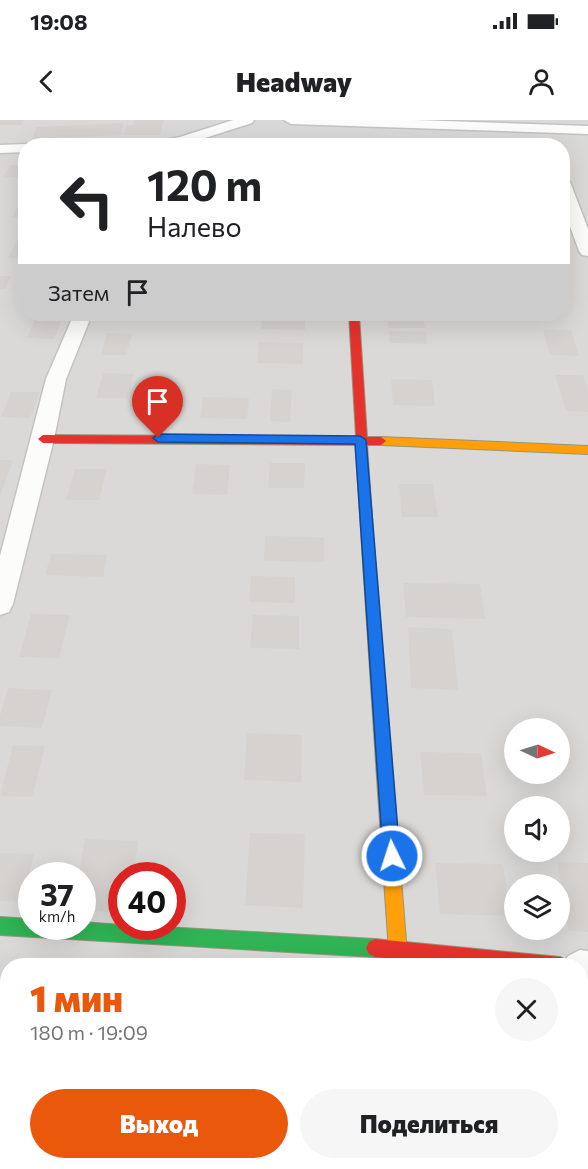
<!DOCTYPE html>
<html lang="ru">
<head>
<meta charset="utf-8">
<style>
  :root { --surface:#fff; --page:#f6f6f6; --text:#202124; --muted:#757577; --accent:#ea580c }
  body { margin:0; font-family:Commissioner,sans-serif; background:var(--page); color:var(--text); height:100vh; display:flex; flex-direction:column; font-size:22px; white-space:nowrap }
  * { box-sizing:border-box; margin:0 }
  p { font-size:20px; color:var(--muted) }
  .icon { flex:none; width:33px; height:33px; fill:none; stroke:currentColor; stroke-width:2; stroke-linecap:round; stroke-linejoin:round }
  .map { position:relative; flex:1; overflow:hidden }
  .side { position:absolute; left:0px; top:838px; width:588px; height:212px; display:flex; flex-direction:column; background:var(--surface); border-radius:24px 24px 0 0; box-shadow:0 6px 24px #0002 }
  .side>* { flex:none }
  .hud { position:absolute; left:18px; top:18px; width:552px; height:183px; border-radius:24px; box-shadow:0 6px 24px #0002; background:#fff; color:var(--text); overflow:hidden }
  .needle { width:39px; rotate:94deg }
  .controls { position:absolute; left:504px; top:598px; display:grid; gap:12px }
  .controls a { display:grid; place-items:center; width:66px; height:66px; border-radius:50%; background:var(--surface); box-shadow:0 6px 24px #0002; font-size:30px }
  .speed { position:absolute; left:18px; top:742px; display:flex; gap:12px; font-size:30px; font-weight:700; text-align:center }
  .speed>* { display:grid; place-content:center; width:78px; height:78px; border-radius:50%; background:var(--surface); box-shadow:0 6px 24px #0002; line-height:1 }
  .speed small { font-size:15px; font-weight:400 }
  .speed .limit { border:9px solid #d22; background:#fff; color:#111 }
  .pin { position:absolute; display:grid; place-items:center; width:51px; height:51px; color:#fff; margin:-62px -26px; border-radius:50% 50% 50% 0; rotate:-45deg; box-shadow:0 0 6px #0007 }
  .pin .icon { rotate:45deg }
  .me { position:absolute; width:66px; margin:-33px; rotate:356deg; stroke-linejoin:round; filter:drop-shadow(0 0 4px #0008) }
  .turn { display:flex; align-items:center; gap:21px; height:126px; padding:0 30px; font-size:27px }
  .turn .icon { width:78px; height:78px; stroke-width:2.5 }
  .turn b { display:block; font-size:42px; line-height:51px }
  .then { display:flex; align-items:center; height:57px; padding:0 30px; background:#0003; gap:12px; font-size:22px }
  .round { display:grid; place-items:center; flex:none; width:63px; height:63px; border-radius:32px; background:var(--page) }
  .overview { display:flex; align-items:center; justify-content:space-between; height:102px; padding:0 30px }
  h1 { font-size:36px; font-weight:800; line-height:45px; color:var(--accent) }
  .button { display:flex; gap:12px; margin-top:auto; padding:12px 30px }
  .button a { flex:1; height:69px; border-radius:36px; background:var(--accent); color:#fff; font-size:24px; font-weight:800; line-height:69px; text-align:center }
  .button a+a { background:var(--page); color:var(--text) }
  .status { display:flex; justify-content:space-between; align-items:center; height:42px; padding:0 30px; background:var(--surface); direction:ltr }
  .status svg { height:16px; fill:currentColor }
  header { display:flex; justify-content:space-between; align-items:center; height:78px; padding:0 30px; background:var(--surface); font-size:27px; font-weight:800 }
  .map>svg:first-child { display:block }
</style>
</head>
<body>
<div class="status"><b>19:08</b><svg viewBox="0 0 49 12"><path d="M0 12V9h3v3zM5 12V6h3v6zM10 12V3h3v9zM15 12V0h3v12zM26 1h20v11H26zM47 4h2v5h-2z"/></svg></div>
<header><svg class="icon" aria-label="back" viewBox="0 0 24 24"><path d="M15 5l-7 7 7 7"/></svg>Headway<svg class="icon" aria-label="person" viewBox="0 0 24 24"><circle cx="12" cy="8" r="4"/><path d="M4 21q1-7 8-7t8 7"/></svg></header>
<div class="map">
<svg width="588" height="1049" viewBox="0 0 588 1049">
  <rect width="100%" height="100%" fill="#ece9e5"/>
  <path fill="#dbd9d7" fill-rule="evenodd" d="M0,0H588V1049H0ZM26,26H562V194H26ZM514,609H560V654H514ZM514,687H560V732H514ZM32,756H82V807H32ZM122,756H172V807H122ZM514,765H560V810H514ZM8,846H580V1042H8Z"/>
  <path fill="#d6d2d0" d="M0,0H24L21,5H0Z
    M134,0H164L160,15H124L127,5H132Z
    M123,3L122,15L33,19L36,7Z
    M10,45H26V57H4Z
    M20,82H26V97H12Z
    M26,104V139L8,138Z
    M0,156H11L5,169H0Z
    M37,194H64L54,219L27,218Z
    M262,194H305V210L261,209Z
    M387,194H423L425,208H388Z
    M543,210H571L579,236L550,235Z
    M389,211L426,212L427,224L390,223Z
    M107,213L132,214L126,235H101Z
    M259,222L303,223V244L257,243Z
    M103,253L134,254L128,278H96Z
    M555,255H583L588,271V292L566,291Z
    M391,259L432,260L435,286L393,285Z
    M272,269L292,270L290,302L270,301Z
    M11,272H40L30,298L1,297Z
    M203,277L249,278L247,299L200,298Z
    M0,340H13L0,376Z
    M270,343H305L304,368H268Z
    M196,344L230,345L227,375L192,374Z
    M75,349H107L99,380H66Z
    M399,364H433L438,397H402Z
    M265,416L324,417V442L264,441Z
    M51,434L107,435L103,457L45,455Z
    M251,456L295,457V483L249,482Z
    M403,463L480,464L485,499L406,497Z
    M31,494L70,495L59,538L19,537Z
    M253,495L299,496V529L250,528Z
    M408,507L452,509L458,570L411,568Z
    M8,568L52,570L42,608L0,606V595Z
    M247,613L302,615L301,662L244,660Z
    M13,625L45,626L32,677L0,676Z
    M420,632L481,633L487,676L424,675Z
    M250,713L305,714L303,788L245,785Z
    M85,719L138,721L133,756H122V792L82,791V756H78Z
    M0,733L34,734L23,782L0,781Z
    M557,742L588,743V812L569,811Z
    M435,743L503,744L510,796L440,794Z
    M239,1042H298V1049H239Z
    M449,1042H526L527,1049H449Z"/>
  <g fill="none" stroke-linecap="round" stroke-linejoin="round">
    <g stroke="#c4c3c1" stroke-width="3">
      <path id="street" d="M233,0H254L252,3L183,25L148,26L150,23L180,17Z
        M284,0H414L588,6V14L291,4Z
        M26,24L31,26H26V32L0,33V25Z
        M562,58L570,62L588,109V136L582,135L579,131L562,84Z
        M74,194H92L66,259L54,319L13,484L9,492L0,495V436L46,259Z
        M580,830L588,831V867L580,866V846H563L568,836Z
        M387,1042H427L428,1049H388Z"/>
    </g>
    <g stroke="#96957c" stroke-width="2">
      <path id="fast" d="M368,422L374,427L393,658L390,663L385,665L380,663L377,658L362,427Z
        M0,797L32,799V807H82V802L122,805V807H164L375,819L381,822L384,828L381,834L375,837L0,815Z"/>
    </g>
    <g stroke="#96957c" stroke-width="2">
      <path id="slow" d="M381,317L588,326V334L381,325L376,321Z
        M385,651L390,653L393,658L408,846H390L377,658L380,653Z"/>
    </g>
    <g stroke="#96957c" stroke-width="2">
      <path id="jam" d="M349,194H359L367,317H381L386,321L381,325H367L374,427L372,430H364L362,427L356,325L43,323L38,319L43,315L356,317Z
        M375,819L560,837L566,840L569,846H470L375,837L369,834L366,828L369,822Z"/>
    </g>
    <use href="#street" fill="#fcfcfb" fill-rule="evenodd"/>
    <use href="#fast" fill="#30b455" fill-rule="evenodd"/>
    <use href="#slow" fill="#ff9f0a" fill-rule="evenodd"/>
    <use href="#jam" fill="#e5322d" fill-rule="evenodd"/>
  </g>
  <path fill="#1a73e8" stroke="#114b97" stroke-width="1.5" d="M158,314L360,316L366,320L400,736L397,742L392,744L386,742L383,736L355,324L158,322L153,318Z"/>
</svg>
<div class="controls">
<a><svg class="needle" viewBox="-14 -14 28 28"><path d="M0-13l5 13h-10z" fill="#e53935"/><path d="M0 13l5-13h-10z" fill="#757577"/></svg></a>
<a><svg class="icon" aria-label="sound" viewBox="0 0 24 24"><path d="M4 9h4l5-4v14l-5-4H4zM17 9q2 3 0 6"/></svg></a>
<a><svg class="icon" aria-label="layers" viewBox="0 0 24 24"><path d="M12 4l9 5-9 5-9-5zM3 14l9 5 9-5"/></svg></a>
</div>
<div class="speed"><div>37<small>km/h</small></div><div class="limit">40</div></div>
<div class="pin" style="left:158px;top:318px;background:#d93025"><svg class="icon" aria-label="arrive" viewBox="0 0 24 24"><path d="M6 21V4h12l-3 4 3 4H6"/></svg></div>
<svg class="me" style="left:392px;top:736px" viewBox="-20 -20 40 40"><circle r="17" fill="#1a73e8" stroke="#fff" stroke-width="3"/><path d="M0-11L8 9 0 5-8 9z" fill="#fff"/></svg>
<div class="hud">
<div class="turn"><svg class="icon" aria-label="left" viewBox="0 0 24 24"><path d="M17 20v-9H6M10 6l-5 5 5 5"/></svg><div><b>120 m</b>Налево</div></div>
<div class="then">Затем<svg class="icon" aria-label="arrive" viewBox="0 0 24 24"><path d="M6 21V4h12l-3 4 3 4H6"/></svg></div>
</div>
<section class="side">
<div class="overview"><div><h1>1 мин</h1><p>180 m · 19:09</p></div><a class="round"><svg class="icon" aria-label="close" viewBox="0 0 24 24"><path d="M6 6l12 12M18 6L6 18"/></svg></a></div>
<div class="button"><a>Выход</a><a>Поделиться</a></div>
</section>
</div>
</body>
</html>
